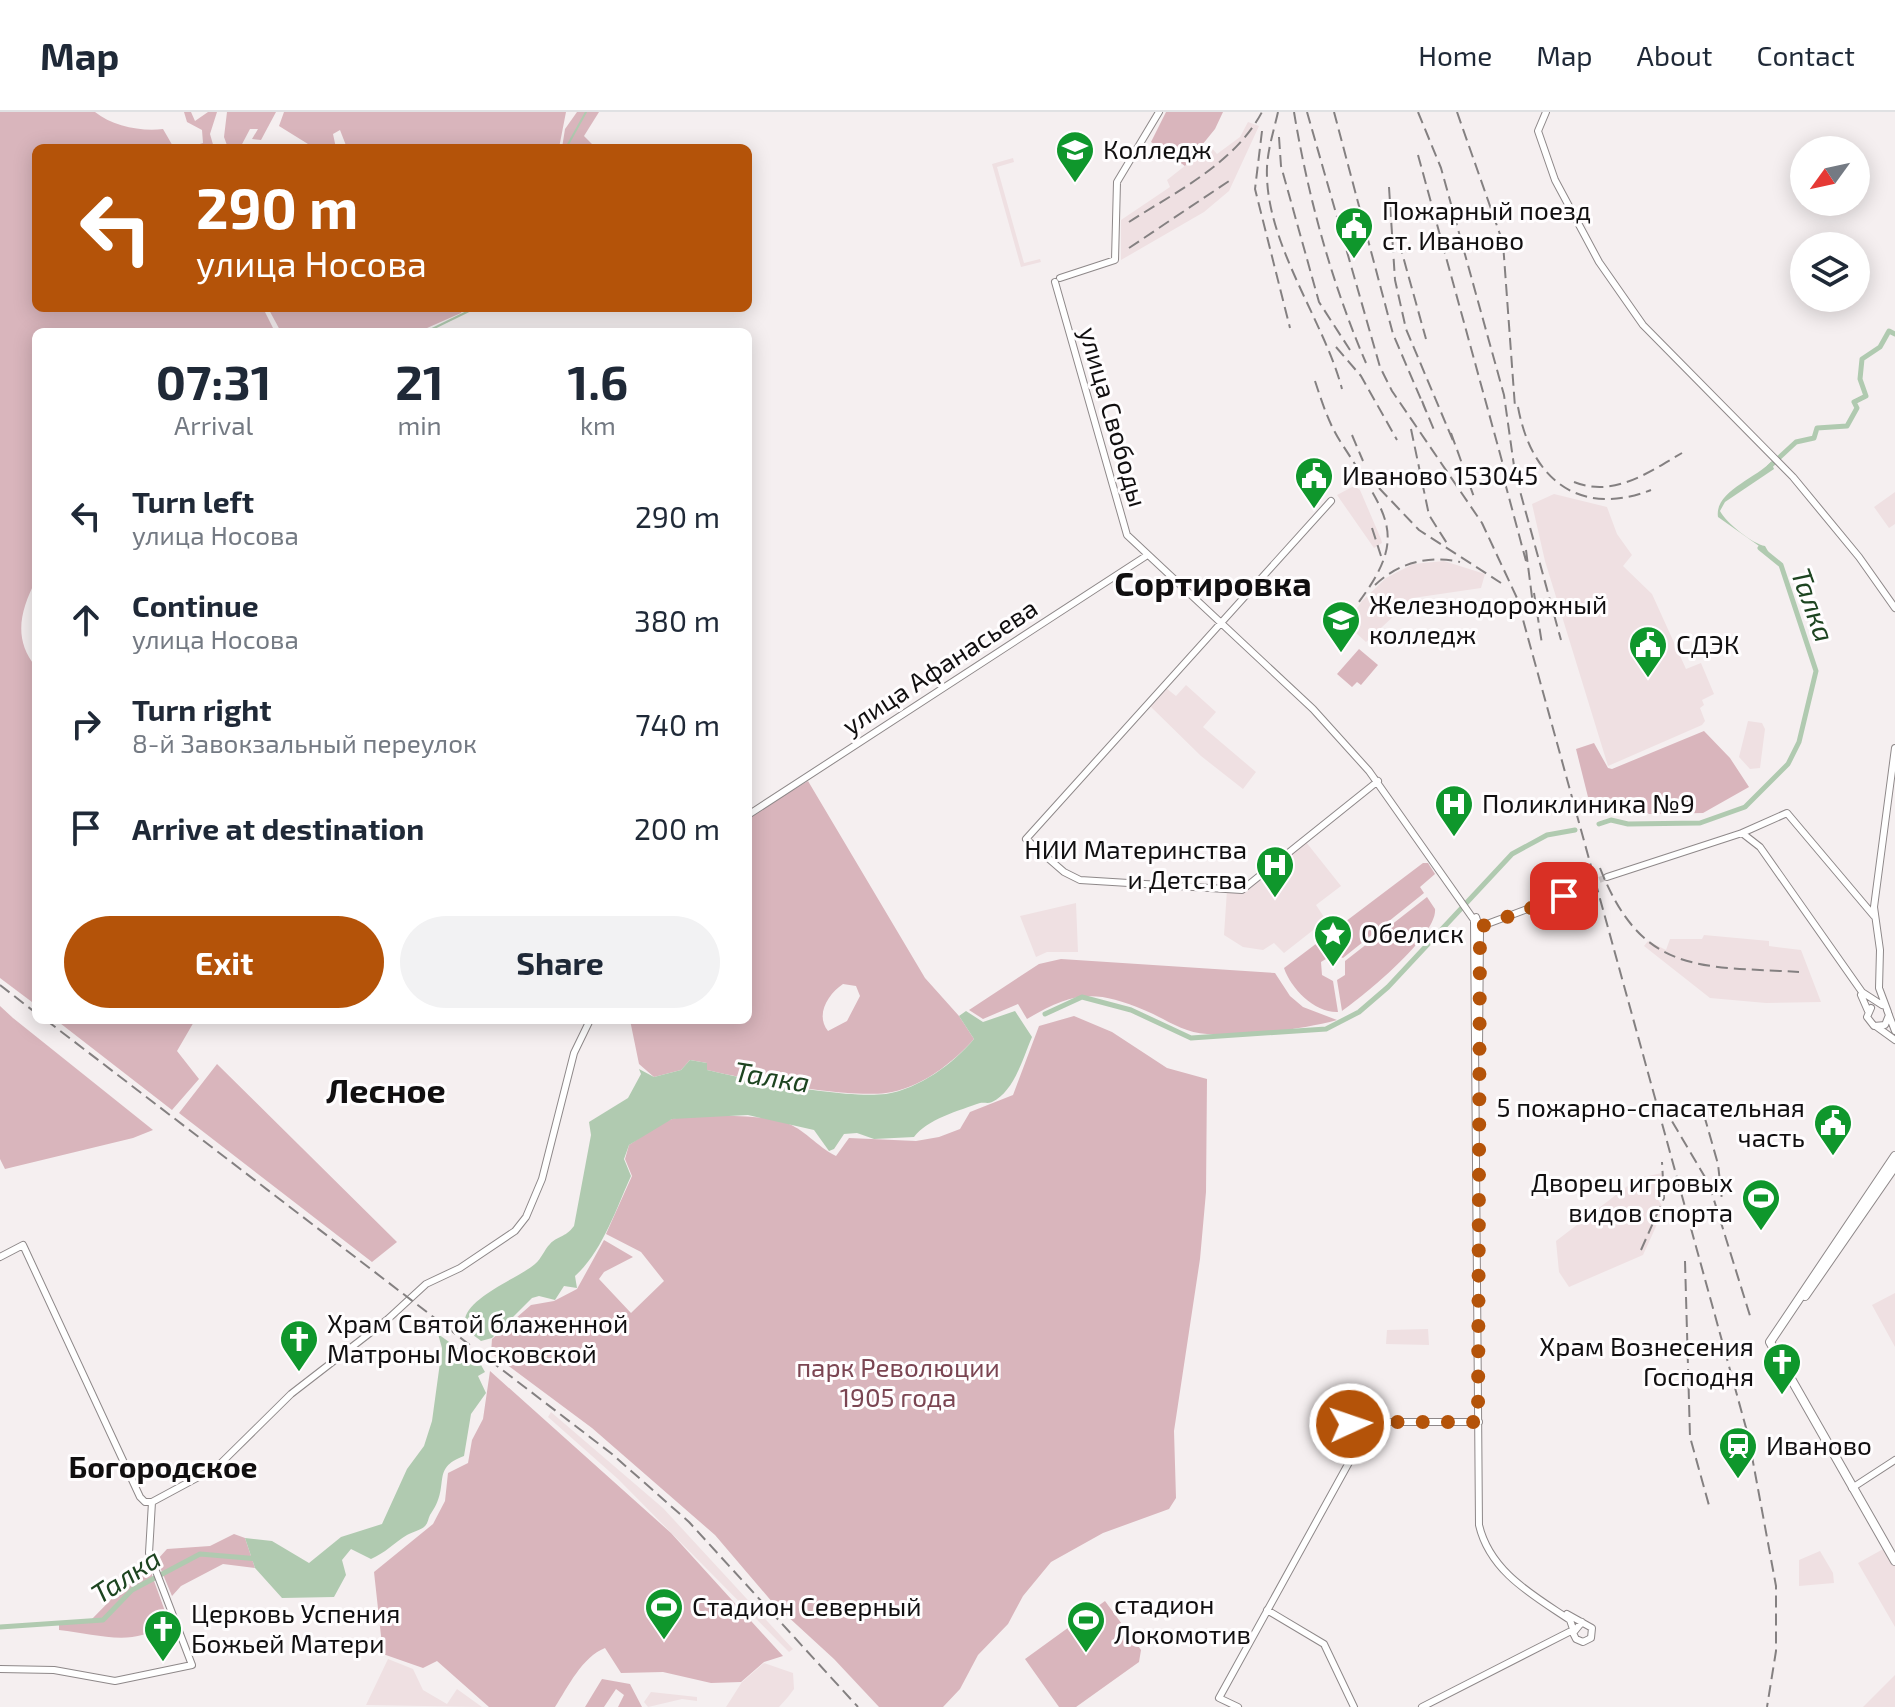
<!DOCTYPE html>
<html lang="en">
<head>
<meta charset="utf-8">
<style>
  :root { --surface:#fff; --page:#f2f2f3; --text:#1f2937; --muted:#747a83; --line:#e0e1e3; --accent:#b45309 }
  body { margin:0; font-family:"Exo 2",sans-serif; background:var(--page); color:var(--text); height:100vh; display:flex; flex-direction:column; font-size:30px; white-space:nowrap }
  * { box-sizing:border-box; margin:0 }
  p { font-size:26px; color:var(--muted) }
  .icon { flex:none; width:44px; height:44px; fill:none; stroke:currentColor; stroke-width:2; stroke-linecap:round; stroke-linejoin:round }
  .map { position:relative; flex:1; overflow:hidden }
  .sheet { position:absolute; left:32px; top:216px; width:720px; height:696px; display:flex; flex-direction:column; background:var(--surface); border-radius:12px; box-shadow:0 4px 20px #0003 }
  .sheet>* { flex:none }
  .top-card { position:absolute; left:32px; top:32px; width:720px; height:168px; border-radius:12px; box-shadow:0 4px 20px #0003; background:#b45309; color:#fff; overflow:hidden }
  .needle { width:52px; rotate:237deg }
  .tools { position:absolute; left:1790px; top:24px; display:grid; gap:16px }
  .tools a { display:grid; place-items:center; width:80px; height:80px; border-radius:50%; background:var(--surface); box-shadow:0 4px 20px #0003; font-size:40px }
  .pin { position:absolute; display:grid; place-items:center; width:68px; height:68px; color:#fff; margin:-34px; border-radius:16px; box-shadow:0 4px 12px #0006 }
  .me { position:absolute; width:88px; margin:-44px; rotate:87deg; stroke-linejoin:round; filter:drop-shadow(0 0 6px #0008) }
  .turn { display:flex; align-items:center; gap:28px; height:168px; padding:0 32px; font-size:36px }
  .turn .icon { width:104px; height:104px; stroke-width:2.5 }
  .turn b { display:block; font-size:56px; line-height:68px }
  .eta { display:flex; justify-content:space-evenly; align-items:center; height:136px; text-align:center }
  .eta b { font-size:48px; font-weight:700; line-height:56px }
  .primary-button { display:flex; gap:16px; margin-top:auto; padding:16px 32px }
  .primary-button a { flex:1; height:92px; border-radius:48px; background:var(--accent); color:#fff; font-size:32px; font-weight:700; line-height:92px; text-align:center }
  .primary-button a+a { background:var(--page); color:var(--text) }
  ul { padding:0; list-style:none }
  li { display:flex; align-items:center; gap:24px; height:104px; padding:0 32px }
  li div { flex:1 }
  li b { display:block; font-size:30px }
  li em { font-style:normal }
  header { display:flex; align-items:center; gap:48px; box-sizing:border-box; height:112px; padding:0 40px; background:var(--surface); border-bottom:2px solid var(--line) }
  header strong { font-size:38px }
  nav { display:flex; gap:44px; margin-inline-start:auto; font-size:28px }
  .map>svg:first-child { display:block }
</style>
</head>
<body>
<header>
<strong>Map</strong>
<nav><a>Home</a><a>Map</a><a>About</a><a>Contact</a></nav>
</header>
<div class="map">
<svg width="1895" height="1595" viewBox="0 0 1895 1595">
  <rect width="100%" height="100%" fill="#f5eff0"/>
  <path fill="#efe0e2" d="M1248,10L1259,14L1229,79L1204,100L1121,148V108L1170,75L1167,68L1210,34L1217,42L1240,25Z
    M1013,46L1014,50L997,55L1024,151L1040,147L1041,150L1021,155L992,52Z
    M1354,374L1360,378L1381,427L1382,431L1374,436L1337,383Z
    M1895,380V412L1889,416L1874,395Z
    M1554,382L1607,395L1617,422L1632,443L1623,454L1652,482L1686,557L1701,551L1714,582L1702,588L1704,593L1700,596L1705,609L1702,613L1608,654L1545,449L1532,392Z
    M1444,449L1485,462L1481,476L1413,486L1366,530L1346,512L1362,489L1386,466L1413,452Z
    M1186,573L1216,600L1203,615L1256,660L1243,677L1201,644L1150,594L1166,576L1176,584Z
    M1748,609L1762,611L1765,617L1760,656L1750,657L1739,645Z
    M1306,730L1341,774L1316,793L1326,808L1284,841L1274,831L1263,838L1243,835L1224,823L1227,778L1243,781Z
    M1076,791L1078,840H1047L1036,845L1020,804Z
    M1704,823L1769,829V834L1801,838L1821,890L1766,891L1710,886L1644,834L1648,829L1666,838L1670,827H1702Z
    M1662,1061L1663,1081L1657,1086L1664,1097L1643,1143L1569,1175L1559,1160L1556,1129L1638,1066Z
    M1895,1181V1235L1872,1193Z
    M1428,1217L1429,1233L1386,1232L1387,1218Z
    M551,1300L663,1396L793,1537L789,1540L618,1367L548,1305Z
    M1885,1436L1895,1453V1515L1858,1451Z
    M1820,1439L1833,1461L1834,1471L1799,1474V1448Z
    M388,1547L413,1557L423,1578L447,1592L457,1577L482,1595L366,1593Z
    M764,1551L793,1561L794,1577L788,1585L779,1595H726L742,1570Z
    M1895,1563V1595H1863Z
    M651,1580L697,1585V1589L682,1587L648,1595L644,1590Z"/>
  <path fill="#d9b5bc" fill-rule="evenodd" d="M0,0H95C112,14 142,20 163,17L174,36H36V196H263L275,220H36V468C20,499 13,527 36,555V893L0,866Z
    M191,0L195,9L208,0H217L210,22L214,36H187L203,31L202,18L187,10L184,0Z
    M227,0H276L261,28L252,27L258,17H250L240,36H228L224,25Z
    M284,0H566L559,36H347L340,18L333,22L336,36H308V32L279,14Z
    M577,0H599L584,24L596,36H562L565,17Z
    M1166,0H1223L1215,17L1185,54L1151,30Z
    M268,196H463L461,201L418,220H281Z
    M1359,537L1378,553L1361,573L1357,570L1352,575L1337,562Z
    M1704,619L1730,646L1749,675L1703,701L1649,702L1628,688L1588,685L1576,637L1594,631L1608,656L1612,657Z
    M808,669L925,866L959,904L974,927C953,951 919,977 886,981C843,986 750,968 707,958V951L690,948L681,958L654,965L639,952L630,908H748V700L750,703ZM843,872L856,874L860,884L847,909L828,919C815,903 828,882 843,872Z
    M1423,751H1428L1435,762L1420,775L1424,781L1343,846L1334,842L1321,850L1322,863L1333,869L1338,900C1315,901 1291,877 1284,856Z
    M1427,785L1435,797C1438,823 1364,884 1342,899L1337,868L1345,863V849Z
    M1061,847L1275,861L1290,884L1303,895L1337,908C1301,918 1245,924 1207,922C1183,921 1166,907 1144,898C1095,877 1072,880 1027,907L1018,892L983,907L969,898L1039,852Z
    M0,894L13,906L153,1018L133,1026L5,1057L0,1047Z
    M1074,904L1112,920L1167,956L1207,967L1206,1080L1200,1147L1174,1319L1176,1386L1169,1397L1103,1421L1051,1450L1023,1484L1008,1512L978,1543L960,1577L943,1595H879L834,1547L773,1491L715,1423L592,1316L491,1241L492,1227L531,1193L554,1189L577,1177L604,1128L633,1145L604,1160L599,1167L631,1201L664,1169L641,1140L606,1122L632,1064L625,1047L629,1033C642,1025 657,1012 672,1007C690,1001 766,1003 784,1010C805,1017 816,1034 836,1044L849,1026L916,1029L939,1025L960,1017L970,1000L1013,983L1039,914Z
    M56,908H195L177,939L199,967L172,998Z
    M217,952L397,1130L372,1150L179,1001Z
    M490,1259L671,1421L783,1544L764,1550L741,1570L711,1571L663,1560L621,1561L605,1536C582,1545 568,1575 555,1595H489L437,1549L423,1556L383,1542L374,1460L433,1412L445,1389L448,1361L468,1351L472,1328L483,1307Z
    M234,1422L245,1426L255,1456L223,1452L181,1474L172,1484L157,1448L167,1437L210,1434Z
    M149,1455L166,1502L164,1512C133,1536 98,1522 59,1518V1512L91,1508L140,1458Z
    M1105,1489L1141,1538L1139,1550L1076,1595H1059L1025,1547Z
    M602,1567L630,1572L642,1595H618L624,1583L616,1577L604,1595H585Z"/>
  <path fill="#b0cab0" d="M1771,350L1774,357L1725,390L1720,399C1726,411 1753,432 1765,434L1769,441L1718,405C1714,380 1756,366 1771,350Z
    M966,899L983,910L1015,899L1032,925C1023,946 1014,980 992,990C988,992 984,990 980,991C960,998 926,1008 914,1025L874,1027L857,1021L844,1022L834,1037L829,1039L814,1018L748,1003L672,1007L629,1033L624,1047L631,1064C616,1097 602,1140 575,1164L577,1176L564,1174L555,1188L539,1184L532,1186L492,1226L481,1229C475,1224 466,1219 465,1211C462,1187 521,1165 535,1152C542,1146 544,1138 550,1132C557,1124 565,1126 574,1114L591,1023L589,1010L628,986L641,962L639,957L654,965L681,958L690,948L707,951V958C750,968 843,987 886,982C919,977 954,951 974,927L959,904Z
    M438,1222L481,1253L485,1260L478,1264L486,1281L471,1302L464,1344C429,1357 452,1373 430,1403C428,1407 428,1412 424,1415C421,1418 412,1420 407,1423C394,1431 385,1441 371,1447L351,1437L342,1448L346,1463L334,1485L282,1486L255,1456L245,1426L272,1429L309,1451L341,1425L382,1412L407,1357L424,1334L432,1309L442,1236Z"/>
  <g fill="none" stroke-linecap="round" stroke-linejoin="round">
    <path stroke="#b0cab0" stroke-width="2" d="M566,36L586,0
      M426,220L475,196"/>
    <path stroke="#b0cab0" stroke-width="5" d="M1769,355L1796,330L1814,326L1817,316L1847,314L1857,296L1854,290L1866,284L1860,267L1862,247L1880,235L1889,219L1895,222
      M1599,712L1611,708L1628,712L1700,711L1745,695L1788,652L1799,630L1816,559L1781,453L1760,436
      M1045,902L1082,885L1131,898L1191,926L1326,917L1359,900L1388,875L1512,742L1547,723L1575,718
      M0,1515L103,1508L132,1478L200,1442L258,1447"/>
    <path stroke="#d3cdce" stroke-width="6" stroke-dasharray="6 3" stroke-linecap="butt" d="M1591,771L1607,765"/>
    <g stroke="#8e8889" stroke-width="8">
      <path id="secondary" d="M1546,0L1538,19L1555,68L1599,150L1643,213L1793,365L1859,445L1895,496
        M1060,166L1115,148L1117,70L1159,0
        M1055,170L1127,423L1313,597L1369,659L1474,808L1479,1413C1490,1460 1533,1483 1570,1508L1573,1517
        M1331,389L1026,727L1064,760L1080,768L1242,778L1378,669
        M748,703L1146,444
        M1742,721L1787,701L1874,804
        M1607,765L1742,721L1760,735L1862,880L1882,893
        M1476,805L1480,818L1479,937
        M1479,815L1592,773
        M1861,883L1868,899
        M1871,896L1867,905L1874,914L1885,913L1889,903
        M1887,898L1895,919
        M1888,900L1879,876L1880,838L1874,795L1895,636
        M1877,915L1895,928
        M0,1145L23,1133L140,1385L145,1390H152
        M1350,1312L1363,1318L1383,1310H1479
        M1852,1376L1895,1348
        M152,1390L217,1355L291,1282L388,1207L426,1172L460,1156L515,1119L526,1105L542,1067L574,941L590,908
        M1267,1498L1324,1532L1354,1595
        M1567,1502L1592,1516L1591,1526L1583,1530L1576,1527L1573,1521L1582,1510
        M0,1557L54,1558L115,1569L192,1553L149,1441L152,1390
        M1238,1595L1219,1586L1352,1345L1363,1318
        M1422,1595L1573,1518"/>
    </g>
    <g stroke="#8e8889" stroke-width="10">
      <path id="primary" d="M1895,1044L1770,1230L1895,1449
        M1805,1184L1895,1054"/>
    </g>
    <use href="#secondary" stroke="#fff" stroke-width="6"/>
    <use href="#primary" stroke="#fff" stroke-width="8"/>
    <path stroke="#848081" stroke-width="2" stroke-dasharray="12 6" stroke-linecap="butt" d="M1278,0C1274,18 1268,36 1267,55C1264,130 1324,208 1342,277
      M1294,0C1308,85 1332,172 1366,251
      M1307,0L1380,255L1392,279L1482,411L1517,486L1748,1323L1776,1474V1539L1767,1595
      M1334,0L1393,222L1426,299
      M1418,0L1441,56L1504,283L1515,361L1561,528
      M1457,0L1503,131L1515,295
      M1262,19L1255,77L1290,216
      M1279,25L1281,54L1319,190L1350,238
      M1418,43L1505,360
      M1389,75L1395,168L1406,217L1454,331
      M1129,110C1177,79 1234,52 1262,0
      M1399,130L1426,227
      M1129,136L1229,69
      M1336,235L1361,264L1397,328
      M1315,269C1322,290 1329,313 1342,332C1393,412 1411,426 1345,508
      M1422,289L1434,318
      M1518,295C1531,366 1578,406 1651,378
      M1411,317L1429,403L1448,433
      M1451,321L1474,385
      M1352,323L1363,349
      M1500,352L1526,449
      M1574,370C1614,386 1649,360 1682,341
      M1379,376L1419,418L1501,471
      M1372,416L1381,444
      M1526,438L1533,493
      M1375,473C1398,451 1428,443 1460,450
      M1534,481L1542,532
      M1600,756C1642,863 1699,854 1799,860
      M0,873L36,901
      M46,908L612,1342L689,1410L858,1595
      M1663,994L1709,1072L1751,1207
      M1704,1003L1718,1052L1722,1088
      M1641,1138L1664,1086L1662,1050
      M1685,1149L1690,1325L1710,1397"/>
  </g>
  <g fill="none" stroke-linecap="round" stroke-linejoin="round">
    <path stroke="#b45309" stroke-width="14" stroke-dasharray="0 25.2" d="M1350,1312L1363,1318L1383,1310H1478L1480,815L1564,784"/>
  </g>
  <defs>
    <g id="university-pin" transform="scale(2)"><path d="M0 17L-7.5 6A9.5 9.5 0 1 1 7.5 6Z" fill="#0f972c" stroke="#fffdfe"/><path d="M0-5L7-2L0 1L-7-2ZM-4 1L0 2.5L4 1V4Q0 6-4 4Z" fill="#fff"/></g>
    <g id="civic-pin" transform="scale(2)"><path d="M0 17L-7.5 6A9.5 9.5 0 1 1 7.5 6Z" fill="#0f972c" stroke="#fffdfe"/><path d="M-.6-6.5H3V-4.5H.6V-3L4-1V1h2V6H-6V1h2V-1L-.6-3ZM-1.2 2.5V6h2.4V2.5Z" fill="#fff"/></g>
    <g id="hospital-pin" transform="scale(2)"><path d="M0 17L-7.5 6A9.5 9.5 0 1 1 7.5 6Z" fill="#0f972c" stroke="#fffdfe"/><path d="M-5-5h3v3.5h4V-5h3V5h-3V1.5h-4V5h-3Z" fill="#fff"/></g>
    <g id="sight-pin" transform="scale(2)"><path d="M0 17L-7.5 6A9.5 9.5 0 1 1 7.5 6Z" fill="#0f972c" stroke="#fffdfe"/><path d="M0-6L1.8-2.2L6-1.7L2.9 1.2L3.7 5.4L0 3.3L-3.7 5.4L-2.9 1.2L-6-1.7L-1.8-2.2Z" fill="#fff"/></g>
    <g id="stadium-pin" transform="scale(2)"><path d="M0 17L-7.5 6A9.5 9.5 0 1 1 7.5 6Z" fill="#0f972c" stroke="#fffdfe"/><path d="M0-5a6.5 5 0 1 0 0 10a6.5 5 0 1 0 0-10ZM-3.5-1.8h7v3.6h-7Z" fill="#fff"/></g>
    <g id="church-pin" transform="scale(2)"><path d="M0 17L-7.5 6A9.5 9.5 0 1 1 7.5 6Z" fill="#0f972c" stroke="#fffdfe"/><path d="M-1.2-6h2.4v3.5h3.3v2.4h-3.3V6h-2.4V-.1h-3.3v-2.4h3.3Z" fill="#fff"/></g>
    <g id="station-pin" transform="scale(2)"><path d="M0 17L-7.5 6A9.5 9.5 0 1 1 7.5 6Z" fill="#0f972c" stroke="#fffdfe"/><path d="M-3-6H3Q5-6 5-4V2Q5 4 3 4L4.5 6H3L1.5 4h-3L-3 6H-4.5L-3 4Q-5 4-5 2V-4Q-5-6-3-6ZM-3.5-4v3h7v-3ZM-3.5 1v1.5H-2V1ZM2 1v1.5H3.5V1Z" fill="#fff"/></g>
  </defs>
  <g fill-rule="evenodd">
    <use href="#university-pin" x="1075" y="38"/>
    <use href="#civic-pin" x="1354" y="114"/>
    <use href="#civic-pin" x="1314" y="364"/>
    <use href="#university-pin" x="1341" y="508"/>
    <use href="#civic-pin" x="1648" y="533"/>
    <use href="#hospital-pin" x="1454" y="692"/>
    <use href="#hospital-pin" x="1275" y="753"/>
    <use href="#sight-pin" x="1333" y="822"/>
    <use href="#civic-pin" x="1833" y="1011"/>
    <use href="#stadium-pin" x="1761" y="1086"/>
    <use href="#church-pin" x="299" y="1227"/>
    <use href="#church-pin" x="1782" y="1250"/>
    <use href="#station-pin" x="1738" y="1334"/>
    <use href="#stadium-pin" x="664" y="1495"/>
    <use href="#stadium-pin" x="1086" y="1508"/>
    <use href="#church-pin" x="163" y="1517"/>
  </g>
  <g text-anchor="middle" stroke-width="6" stroke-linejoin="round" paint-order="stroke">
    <g font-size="26" fill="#110f10" stroke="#fffdfe" text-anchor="start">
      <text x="1103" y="47">Колледж</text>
      <text x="1382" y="108">Пожарный поезд<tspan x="1382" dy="30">ст. Иваново</tspan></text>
      <text x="1342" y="373">Иваново 153045</text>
      <text x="1369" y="502">Железнодорожный<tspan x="1369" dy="30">колледж</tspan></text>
      <text x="1676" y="542">СДЭК</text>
      <text x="1482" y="701">Поликлиника №9</text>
      <text x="1247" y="747" text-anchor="end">НИИ Материнства<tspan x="1247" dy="30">и Детства</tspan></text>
      <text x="1361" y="831">Обелиск</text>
      <text x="1805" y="1005" text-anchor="end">5 пожарно-спасательная<tspan x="1805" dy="30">часть</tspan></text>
      <text x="1733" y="1080" text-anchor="end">Дворец игровых<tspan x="1733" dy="30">видов спорта</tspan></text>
      <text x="327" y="1221">Храм Святой блаженной<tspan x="327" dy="30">Матроны Московской</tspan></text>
      <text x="1754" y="1244" text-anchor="end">Храм Вознесения<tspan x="1754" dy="30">Господня</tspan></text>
      <text x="1766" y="1343">Иваново</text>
      <text x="1114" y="1502">стадион<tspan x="1114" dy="30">Локомотив</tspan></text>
      <text x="692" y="1504">Стадион Северный</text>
      <text x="191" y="1511">Церковь Успения<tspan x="191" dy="30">Божьей Матери</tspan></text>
    </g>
    <g font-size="26" fill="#110f10" stroke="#fffdfe">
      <text transform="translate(1113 305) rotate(74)" y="9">улица Свободы</text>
      <text transform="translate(940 555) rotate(-33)" y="9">улица Афанасьева</text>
    </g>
    <g font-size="26" fill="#7b4552" stroke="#fffdfe">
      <text x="898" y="1265">парк Революции<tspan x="898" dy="30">1905 года</tspan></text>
    </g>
    <g font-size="28" font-style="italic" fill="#1d4420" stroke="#fffdfe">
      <text transform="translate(1813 493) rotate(70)" y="10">Талка</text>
      <text transform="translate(772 965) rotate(9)" y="10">Талка</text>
      <text transform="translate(126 1464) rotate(-33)" y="10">Талка</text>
    </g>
    <g font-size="30" font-weight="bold" fill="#110f10" stroke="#fffdfe">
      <text x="163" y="1366">Богородское</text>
    </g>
    <g font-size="34" font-weight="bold" fill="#110f10" stroke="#fffdfe">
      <text x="1213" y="484">Сортировка</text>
      <text x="386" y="991">Лесное</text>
    </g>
  </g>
</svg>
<div class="tools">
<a><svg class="needle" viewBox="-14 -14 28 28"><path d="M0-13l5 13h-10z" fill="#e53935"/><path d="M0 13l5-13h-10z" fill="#747a83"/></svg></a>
<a><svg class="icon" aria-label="layers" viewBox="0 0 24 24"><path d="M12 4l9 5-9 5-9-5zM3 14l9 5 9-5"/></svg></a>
</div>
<div class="pin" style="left:1564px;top:784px;background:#d93025"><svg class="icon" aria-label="arrive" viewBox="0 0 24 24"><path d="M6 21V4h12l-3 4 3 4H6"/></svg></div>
<svg class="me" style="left:1350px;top:1312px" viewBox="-20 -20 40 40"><circle r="17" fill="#b45309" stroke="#fff" stroke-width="3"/><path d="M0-11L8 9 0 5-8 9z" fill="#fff"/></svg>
<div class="top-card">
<div class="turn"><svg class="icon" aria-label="left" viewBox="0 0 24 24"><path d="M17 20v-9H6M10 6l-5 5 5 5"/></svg><div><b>290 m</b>улица Носова</div></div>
</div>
<section class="sheet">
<div class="eta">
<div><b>07:31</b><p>Arrival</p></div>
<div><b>21</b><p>min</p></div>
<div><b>1.6</b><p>km</p></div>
</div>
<ul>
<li><svg class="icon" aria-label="left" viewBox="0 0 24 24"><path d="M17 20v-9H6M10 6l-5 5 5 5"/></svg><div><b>Turn left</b><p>улица Носова</p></div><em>290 m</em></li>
<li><svg class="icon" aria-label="ahead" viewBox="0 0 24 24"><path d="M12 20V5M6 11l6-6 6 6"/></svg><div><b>Continue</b><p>улица Носова</p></div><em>380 m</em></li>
<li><svg class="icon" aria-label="right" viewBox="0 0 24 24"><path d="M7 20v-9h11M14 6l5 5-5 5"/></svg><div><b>Turn right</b><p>8-й Завокзальный переулок</p></div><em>740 m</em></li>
<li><svg class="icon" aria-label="arrive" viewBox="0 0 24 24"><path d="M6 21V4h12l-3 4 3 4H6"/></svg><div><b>Arrive at destination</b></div><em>200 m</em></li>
</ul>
<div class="primary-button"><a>Exit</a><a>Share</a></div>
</section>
</div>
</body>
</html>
